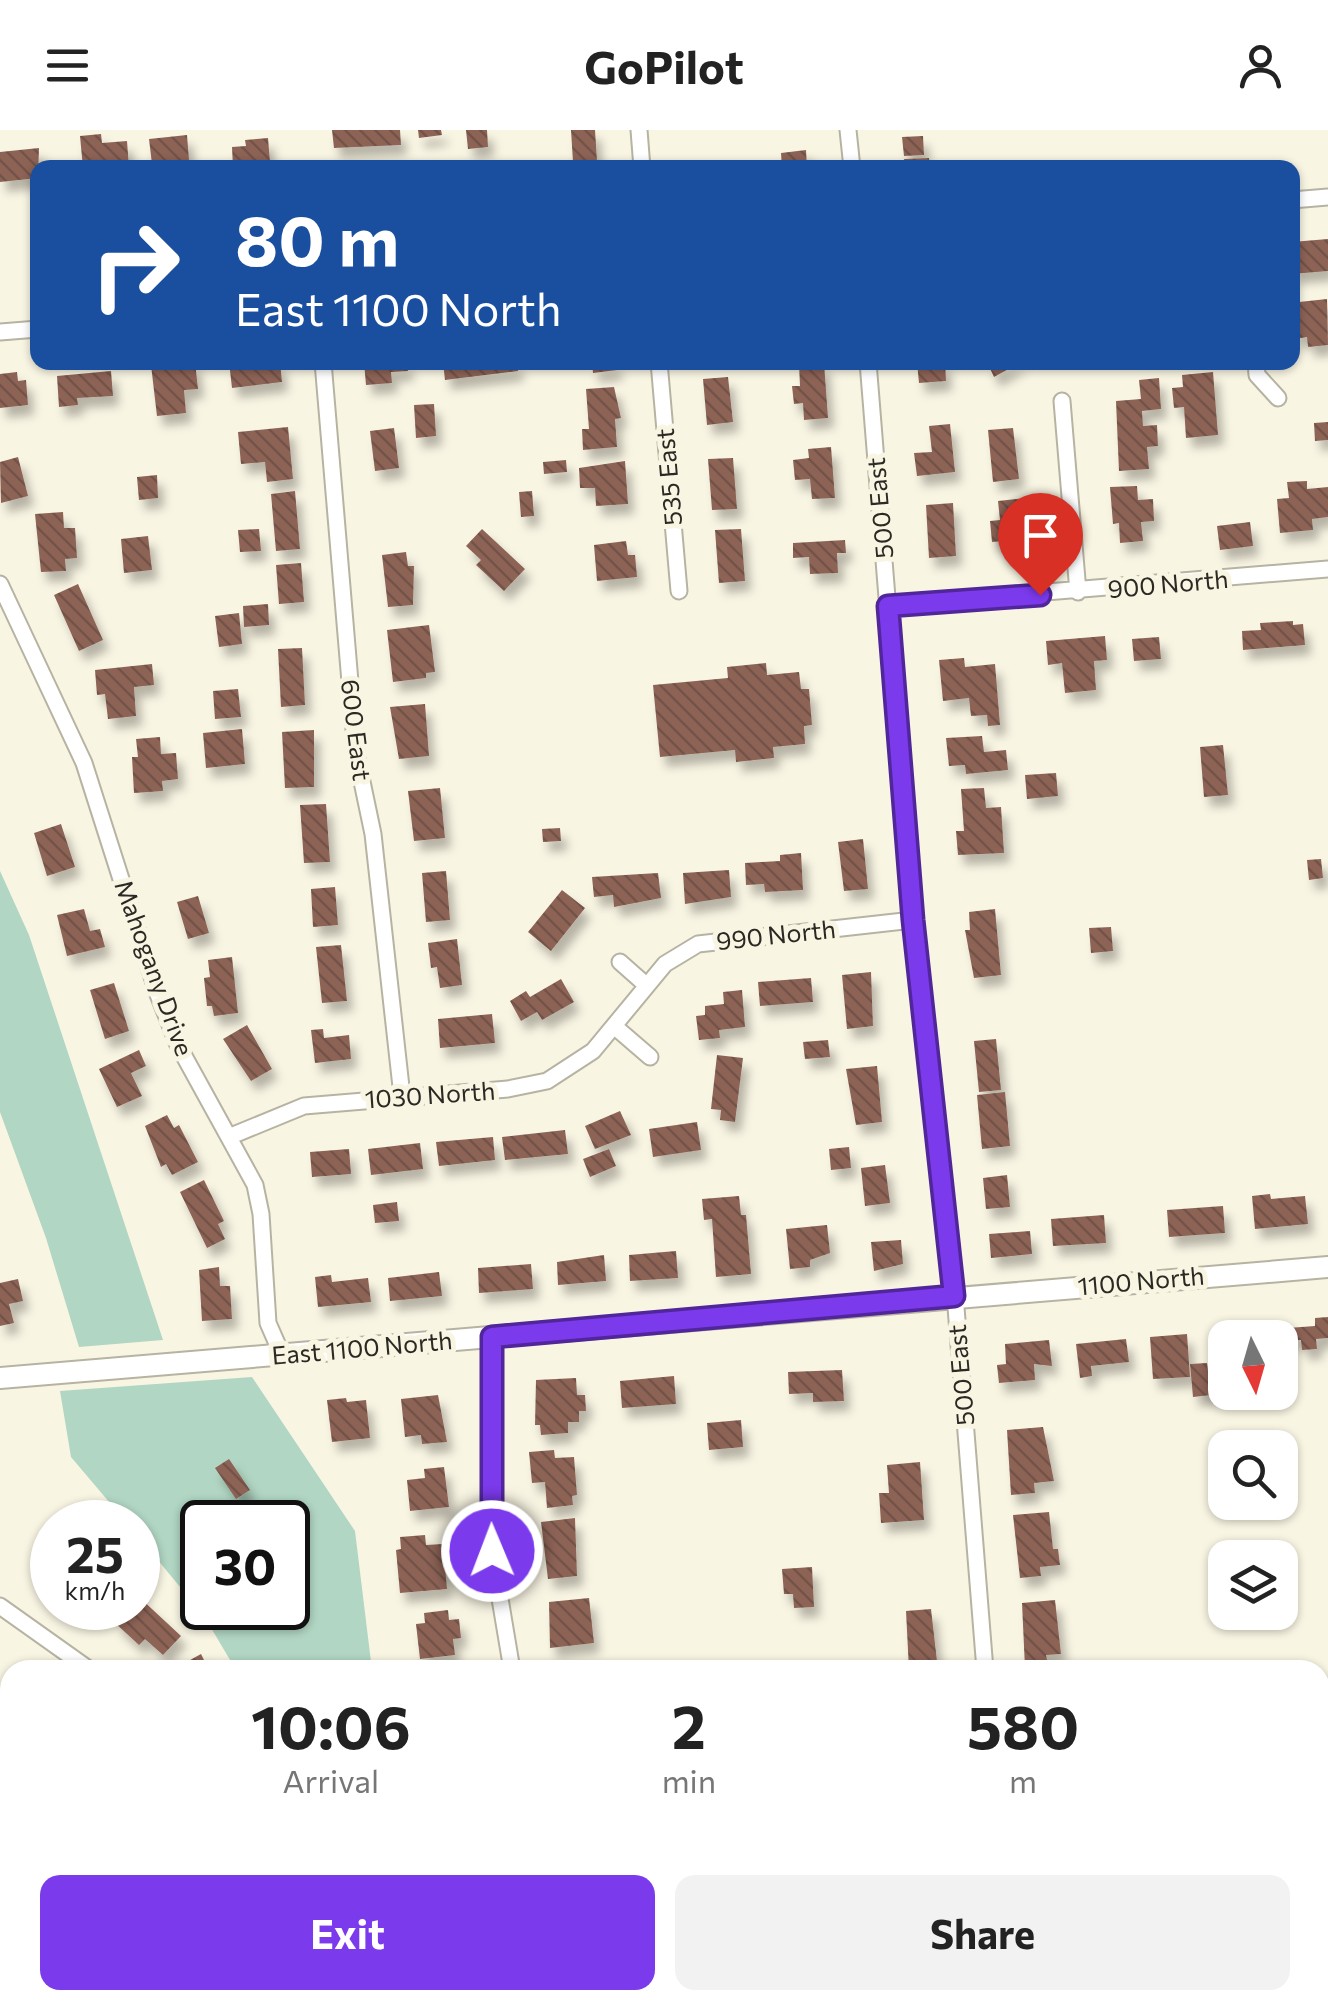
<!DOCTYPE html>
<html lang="en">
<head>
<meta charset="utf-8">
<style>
  :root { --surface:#fff; --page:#f2f2f2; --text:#222; --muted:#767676; --accent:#7c3aed }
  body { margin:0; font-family:Commissioner,sans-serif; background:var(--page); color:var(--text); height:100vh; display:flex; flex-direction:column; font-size:38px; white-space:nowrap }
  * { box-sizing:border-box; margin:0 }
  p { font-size:32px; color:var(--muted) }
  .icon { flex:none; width:55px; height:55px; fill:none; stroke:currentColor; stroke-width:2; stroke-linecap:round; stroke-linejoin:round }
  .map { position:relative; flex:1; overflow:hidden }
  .panel { position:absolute; left:0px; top:1530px; width:1330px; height:350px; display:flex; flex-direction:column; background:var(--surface); border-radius:30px 30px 0 0; box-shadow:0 2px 8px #0004 }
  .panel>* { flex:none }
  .top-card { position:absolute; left:30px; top:30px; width:1270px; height:210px; border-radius:20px; box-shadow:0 2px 8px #0004; background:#1a4fa0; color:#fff; overflow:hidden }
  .needle { width:65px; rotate:175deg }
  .controls { position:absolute; left:1208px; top:1190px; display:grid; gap:20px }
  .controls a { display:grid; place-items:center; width:90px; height:90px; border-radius:20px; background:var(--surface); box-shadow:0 2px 8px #0004; font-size:50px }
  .speed { position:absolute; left:30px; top:1370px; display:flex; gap:20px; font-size:50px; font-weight:700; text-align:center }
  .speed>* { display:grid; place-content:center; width:130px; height:130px; border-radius:50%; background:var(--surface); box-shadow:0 2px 8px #0004; line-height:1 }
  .speed small { font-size:25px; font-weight:400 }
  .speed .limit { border:5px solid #111; border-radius:15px; background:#fff; color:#111 }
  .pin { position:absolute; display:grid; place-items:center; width:85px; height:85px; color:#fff; margin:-102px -42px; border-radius:50% 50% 50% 0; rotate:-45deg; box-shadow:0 0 10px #0007 }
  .pin .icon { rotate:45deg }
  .me { position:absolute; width:110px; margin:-55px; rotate:359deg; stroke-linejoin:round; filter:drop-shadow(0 0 8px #0008) }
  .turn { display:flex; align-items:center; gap:35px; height:210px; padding:0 40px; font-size:45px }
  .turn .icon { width:130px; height:130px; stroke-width:2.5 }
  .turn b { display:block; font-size:70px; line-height:85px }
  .eta { display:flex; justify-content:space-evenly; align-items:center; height:170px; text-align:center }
  .eta b { font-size:60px; font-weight:700; line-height:70px }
  .action { display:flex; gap:20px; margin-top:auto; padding:20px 40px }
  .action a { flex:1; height:115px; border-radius:20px; background:var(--accent); color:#fff; font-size:40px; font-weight:700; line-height:115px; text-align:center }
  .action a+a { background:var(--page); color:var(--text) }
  header { display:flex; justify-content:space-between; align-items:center; height:130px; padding:0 40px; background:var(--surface); font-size:45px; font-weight:700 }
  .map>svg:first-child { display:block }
</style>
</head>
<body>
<header><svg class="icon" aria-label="menu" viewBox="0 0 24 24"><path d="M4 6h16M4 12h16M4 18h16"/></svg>GoPilot<svg class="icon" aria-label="person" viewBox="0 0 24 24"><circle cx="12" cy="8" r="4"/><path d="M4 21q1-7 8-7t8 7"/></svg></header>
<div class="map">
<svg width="1328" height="1880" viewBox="0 0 1328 1880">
  <defs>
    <pattern id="building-back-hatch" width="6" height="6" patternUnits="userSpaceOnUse" patternTransform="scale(2.5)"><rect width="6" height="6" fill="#8d6457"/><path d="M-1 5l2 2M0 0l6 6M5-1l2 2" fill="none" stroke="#735248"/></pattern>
    <filter id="shadow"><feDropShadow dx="6" dy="10" stdDeviation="5" flood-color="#0004"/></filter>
  </defs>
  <rect width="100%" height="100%" fill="#f9f5e3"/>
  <path fill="#b1d6c3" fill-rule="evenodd" d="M0,741L29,805L163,1210L79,1217L46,1108L0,982Z
    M252,1247L355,1401L372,1540H236L204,1486L138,1406V1392H126L71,1327L60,1261ZM202,1392H288V1478H202Z
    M362,1870H464L465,1880H364Z"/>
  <path fill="url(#building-back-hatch)" filter="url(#shadow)" d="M332,0H400L401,15L334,18Z
    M418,0H441L442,5L419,8Z
    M466,0H487L488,17L468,19Z
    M571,0H595L597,31L573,32Z
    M101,4L102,13L127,11L129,38H83L80,6Z
    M187,5L189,30L152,34L149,9Z
    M923,6L924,25L904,26L902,7Z
    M268,8L270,32L233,38L232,17L246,16L245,10Z
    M39,18L38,48L0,52V22Z
    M806,20L807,38H782L781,23Z
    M929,28L930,38H905L904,29Z
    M1328,109V141L1292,144V112Z
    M1327,169L1328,215L1308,217L1307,207L1295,209L1293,191L1300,190L1299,172Z
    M195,232L198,259L184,260L186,283L157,286L151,235Z
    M229,232H280L282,252L232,258Z
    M364,232H407L408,241L391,242L392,253L366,255Z
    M443,232H517L518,241L445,250Z
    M592,232H616L617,240L593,243Z
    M917,232H945L946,251L919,253Z
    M987,232H1021L994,247Z
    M824,233L828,288L804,290L803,273L794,274L792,256H800L799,234Z
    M111,241L113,266L77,268L78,275L59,277L57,246Z
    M17,242L18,251L26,250L28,275L0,278V244Z
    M1213,242L1218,305L1186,308L1184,277L1174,278L1172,258L1183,257L1182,245Z
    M728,247L733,292L707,295L703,249Z
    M1159,248L1161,279L1142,281L1143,296L1157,295L1158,316L1147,317L1149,339L1119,341L1116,271L1141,269L1139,250Z
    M614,257L621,288L615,289L617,317L583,320L582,299H589L586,259Z
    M434,274L436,306L416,308L414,275Z
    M1328,292V310L1315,311L1314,293Z
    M950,294L955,342L917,346L914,323L932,322L929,296Z
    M288,297L293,349L267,352L265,332L241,334L238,302Z
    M394,298L399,338L375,341L370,301Z
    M1013,298L1019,349L993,352L988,300Z
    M831,317L835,368L812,369L810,349L795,350L793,330L809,328L808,319Z
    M18,327L28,366L1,373L0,332Z
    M733,328L737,379L712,380L708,329Z
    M566,330L567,342L544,344L543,332Z
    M625,331L628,374L596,376L595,358H580L579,338Z
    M157,345L158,368L139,370L137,347Z
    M1307,351V359L1328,357V387L1312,389L1313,400L1280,403L1277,369L1289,368L1287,352Z
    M1137,356L1138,370L1153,369L1154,391L1141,392L1143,411L1120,413L1119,393L1113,394L1110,357Z
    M295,361L300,419L276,421L271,364Z
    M532,361L534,386L521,387L519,362Z
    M1026,368L1035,422L1004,425L1003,411L992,412L990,391L1000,390L998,371Z
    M953,373L956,426L929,428L926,375Z
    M63,382L64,398H75L77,428L65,429L66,441L41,442L35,384Z
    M1250,392L1253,416L1220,420L1217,396Z
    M259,399L261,421L240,422L238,400Z
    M482,399L525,439L504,461L476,435L481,430L466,416Z
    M741,399L745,451L719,453L715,400Z
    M148,406L152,440L124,443L121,409Z
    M845,410L846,423H837L838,443L810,444L809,427L793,428V413Z
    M626,411L628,425H635L637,447L597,451L594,415Z
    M406,422L408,436H414L413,475L388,477L382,425Z
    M301,433L304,472L279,474L276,435Z
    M78,454L103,510L79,521L54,465Z
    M268,474L269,495L244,497L243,476Z
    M239,483L242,514L219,517L215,486Z
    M1293,491V495L1303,494L1305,515L1243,520L1242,501L1261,500L1260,493Z
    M429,495L435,542L426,543V548L393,552L387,500Z
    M1105,506L1107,530L1094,531L1096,560L1065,563L1062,533L1048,535L1046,511Z
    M1159,507L1161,529L1134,531L1132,509Z
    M302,518L305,575L281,577L278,519Z
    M964,528L965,537L995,534L1000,595L988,596L987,585L971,586L969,568L943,571L939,530Z
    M766,533L767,545L799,542L801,559H809L812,595L804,596L805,614L773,617L774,628L736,632L735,620L660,627L653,555L728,548L727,537Z
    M152,534L154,555L134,557L136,586L108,589L105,564L97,565L95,540Z
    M238,559L241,587L215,589L213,561Z
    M425,574L429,626L399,629L390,577Z
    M242,599L245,634L206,638L203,603Z
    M314,600V657L285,658L282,602Z
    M982,606L984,622L1006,620L1008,640L966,644L965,635L949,636L946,608Z
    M160,607L161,624L176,623L178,649L162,651L163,661L134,663L132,627H138L136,609Z
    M1223,615L1228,665L1204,667L1200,617Z
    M1056,643L1058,666L1027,669L1025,645Z
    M440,658L445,708L414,711L408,661Z
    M984,658L986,678L1001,677L1004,723L958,725L956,701H964L961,659Z
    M326,674L330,732L304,733L300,675Z
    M61,694L75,737L47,746L34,703Z
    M560,698L561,711L543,712L542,699Z
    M863,709L868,759L844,761L838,712Z
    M801,723L803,760L765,762L764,754L746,755L745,733L780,731V725Z
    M1321,729L1323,748L1309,750L1307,730Z
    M729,740L731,767L685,774L683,743Z
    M446,741L450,790L426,792L422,743Z
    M658,743L661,768L614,777L613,765L594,767L592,747Z
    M335,757L338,795L313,797L311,759Z
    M562,760L585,778L551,821L528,802Z
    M198,766L209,803L188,809L177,772Z
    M84,779L90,801L100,799L105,817L67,826L57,785Z
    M995,779L1001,845L974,848L965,800H970L969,782Z
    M1111,797L1113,821L1091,823L1089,798Z
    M457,809L462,855L440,858L437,837L431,838L428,813Z
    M341,815L347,871L322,873L316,817Z
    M232,827L238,883L214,886L212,876H207L204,848L210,847L208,830Z
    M871,842L873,896L847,899L842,845Z
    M811,848L813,872L760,876L758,852Z
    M561,849L574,872L542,890L537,882L521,891L510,871L526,861L530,867Z
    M114,853L129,901L105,909L90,860Z
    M742,860L745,897L719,900L720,908L699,910L696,886L705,885V876L724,874L723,862Z
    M492,884L495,913L440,918L438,889Z
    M247,895L272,939L251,951L223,909Z
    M323,899L324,908L349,905L351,929L315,933L311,900Z
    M996,909L1001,960L979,962L974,911Z
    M828,910L830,927L805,929L803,912Z
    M139,920L146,936L131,943L142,966L117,977L99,939Z
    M717,925L743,928L735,992L720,990L721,980L711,979Z
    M877,936L882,992L856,995L846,939Z
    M1005,962L1010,1016L982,1019L977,965Z
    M620,981L631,1005L595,1019L585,996Z
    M167,985L174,998L179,995L198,1032L172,1045L166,1034L161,1037L145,996Z
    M697,992L701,1020L653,1027L649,999Z
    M565,1000L568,1024L505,1030L502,1007Z
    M493,1007L495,1030L439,1036L436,1012Z
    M420,1013L423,1039L371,1045L368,1019Z
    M849,1017L851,1038L831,1040L829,1019Z
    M349,1019L351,1044L312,1047L310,1022Z
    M609,1019L616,1036L590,1047L583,1029Z
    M885,1035L890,1073L865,1076L861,1038Z
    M1007,1045L1010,1077L986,1079L983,1048Z
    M204,1050L224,1091L218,1094L225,1109L207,1118L180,1062Z
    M1270,1064L1271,1069L1305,1066L1308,1094L1255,1099L1252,1066Z
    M739,1066L741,1085H746L751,1144L716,1147L712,1089L704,1090L702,1069Z
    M397,1072L399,1091L375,1093L373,1075Z
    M1223,1076L1225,1103L1169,1107L1167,1080Z
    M1104,1085L1106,1113L1053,1116L1051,1089Z
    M827,1095L830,1123L810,1130V1137L790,1139L786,1099Z
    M1030,1101L1032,1124L991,1128L989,1104Z
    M901,1110L903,1134L874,1141L871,1112Z
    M676,1121L678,1148L630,1151L629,1125Z
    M604,1125L606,1151L558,1155L557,1132Z
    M531,1134L533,1159L479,1163L478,1138Z
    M219,1137L220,1156H230L232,1189L202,1191L199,1140Z
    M439,1142L442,1166L390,1171L388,1148Z
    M331,1145L332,1152L368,1148L371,1172L318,1177L315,1147Z
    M18,1149L23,1171L9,1174L14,1193L0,1196V1153Z
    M1328,1187V1208L1316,1209L1317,1219L1302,1220L1301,1210L1289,1211L1288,1198L1315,1196V1188Z
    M1187,1204L1190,1247L1153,1249L1150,1207Z
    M1126,1209L1129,1232L1091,1236L1092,1246L1080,1248L1076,1214Z
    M1049,1210L1052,1236L1034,1234L1035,1250L999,1253L997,1235L1006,1234L1005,1214Z
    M1207,1233L1211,1265L1193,1267L1190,1234Z
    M842,1240L844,1271L813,1272V1263L789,1264L788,1242Z
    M674,1246L676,1274L622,1278L620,1251Z
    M576,1248L577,1265H585L586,1281H579V1292H568V1303L541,1305L540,1295H535L536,1250Z
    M438,1265L447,1312L422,1314L421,1305L405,1307L401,1269Z
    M346,1268L347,1272L366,1270L370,1308L332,1312L327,1270Z
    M741,1290L743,1317L709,1320L707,1293Z
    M1043,1297L1054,1351L1034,1353L1035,1363L1011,1365L1007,1300Z
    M554,1320L555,1328L574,1327L577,1365L572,1366L573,1375L547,1378L545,1352L532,1353L529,1322Z
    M229,1329L250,1360L236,1369L215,1338Z
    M920,1332L924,1390L881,1393L879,1363H889L887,1335Z
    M444,1337L449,1377L410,1381L407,1350L425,1348L424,1339Z
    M1049,1382L1053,1419H1058L1060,1435L1040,1437L1041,1446L1020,1448L1013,1385Z
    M575,1388L577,1446L548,1449L541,1392Z
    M425,1405L426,1415L443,1414L447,1459L400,1463L396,1420L401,1419L400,1407Z
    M812,1437L814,1477L794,1478L793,1464H784L782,1439Z
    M138,1466L181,1506L163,1525L145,1509L139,1515L114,1492L119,1486L109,1478H138Z
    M589,1468L594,1513L550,1518L549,1472Z
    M1055,1470L1061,1524L1046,1525L1048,1535L1025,1538L1022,1473Z
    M931,1479L938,1540H909L906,1481Z
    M448,1480L449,1490L459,1489L461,1508L453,1509L455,1525L420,1529L416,1494L425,1493L424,1483Z
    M201,1524L209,1540H172Z
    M595,1532L596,1540H561V1536Z
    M0,1768L10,1774V1813L0,1807Z
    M107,1870H139L146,1880H91Z
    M179,1870H210L211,1873L182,1880Z
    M533,1870H560V1875L572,1874L573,1880H534Z
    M647,1870H687L688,1880H648Z
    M918,1870H973L974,1880H919Z"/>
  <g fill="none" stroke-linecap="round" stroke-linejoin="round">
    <g stroke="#b7b3a2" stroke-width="19">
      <path id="minor" d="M639,0L642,38
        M848,0L852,38
        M1292,70L1328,67
        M0,202L38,199
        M323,232L356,623L373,704L402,966
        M659,232L679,461
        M868,232L913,790L955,1165L985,1540
        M1256,232L1257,245L1278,268
        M1062,271L1078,462
        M0,454L84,633L157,862L178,915L255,1055L261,1084L268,1193L282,1225
        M888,475L1328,439
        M620,832L646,855
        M614,896L650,927
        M231,1006L304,976L508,959L547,951L593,921L665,834L698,814L913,790
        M492,1207V1421L512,1540
        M0,1476L90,1540
        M257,1870L260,1880
        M1012,1870L1013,1880"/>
    </g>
    <g stroke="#b7b3a2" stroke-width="24">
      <path id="tertiary" d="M0,1248L1328,1137"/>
    </g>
    <use href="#minor" stroke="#fff" stroke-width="15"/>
    <use href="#tertiary" stroke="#fff" stroke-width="20"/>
  </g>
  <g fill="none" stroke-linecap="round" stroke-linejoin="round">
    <g stroke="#51269a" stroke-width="25">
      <path id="route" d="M492,1421V1207L954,1166L913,790L888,476L1040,465"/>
    </g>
    <use href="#route" stroke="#7c3aed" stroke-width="18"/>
  </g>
  <g text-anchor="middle" stroke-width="10" stroke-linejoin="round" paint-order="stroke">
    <g font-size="25" fill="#2b2923" stroke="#f9f5e3">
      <text transform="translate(669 347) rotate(-95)" y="9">535 East</text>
      <text transform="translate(880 378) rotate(-95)" y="9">500 East</text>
      <text transform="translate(1168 454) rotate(-5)" y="9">900 North</text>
      <text transform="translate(356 600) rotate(83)" y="9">600 East</text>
      <text transform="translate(776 805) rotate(-6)" y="9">990 North</text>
      <text transform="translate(154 838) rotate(70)" y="9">Mahogany Drive</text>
      <text transform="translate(430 965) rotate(-4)" y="9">1030 North</text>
      <text transform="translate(1141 1151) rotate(-5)" y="9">1100 North</text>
      <text transform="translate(362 1218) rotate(-5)" y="9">East 1100 North</text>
      <text transform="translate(961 1245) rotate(-95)" y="9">500 East</text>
    </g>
  </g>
</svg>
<div class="controls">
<a><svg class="needle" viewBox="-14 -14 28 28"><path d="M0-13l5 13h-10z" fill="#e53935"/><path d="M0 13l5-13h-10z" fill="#767676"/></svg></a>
<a><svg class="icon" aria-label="search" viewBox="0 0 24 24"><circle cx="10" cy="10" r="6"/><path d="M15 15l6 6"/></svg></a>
<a><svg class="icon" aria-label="layers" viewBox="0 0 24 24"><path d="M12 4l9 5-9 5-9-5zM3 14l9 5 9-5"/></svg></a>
</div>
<div class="speed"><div>25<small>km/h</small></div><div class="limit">30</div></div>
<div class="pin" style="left:1040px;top:465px;background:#d93025"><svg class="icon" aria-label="arrive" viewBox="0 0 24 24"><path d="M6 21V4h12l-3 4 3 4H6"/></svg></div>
<svg class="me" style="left:492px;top:1421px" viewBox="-20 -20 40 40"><circle r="17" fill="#7c3aed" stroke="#fff" stroke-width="3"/><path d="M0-11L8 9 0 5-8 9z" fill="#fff"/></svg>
<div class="top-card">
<div class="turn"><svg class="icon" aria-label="right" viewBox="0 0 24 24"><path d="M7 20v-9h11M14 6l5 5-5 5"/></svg><div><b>80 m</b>East 1100 North</div></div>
</div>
<section class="panel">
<div class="eta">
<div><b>10:06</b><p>Arrival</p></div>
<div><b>2</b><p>min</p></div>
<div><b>580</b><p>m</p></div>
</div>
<div class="action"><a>Exit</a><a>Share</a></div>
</section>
</div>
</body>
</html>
